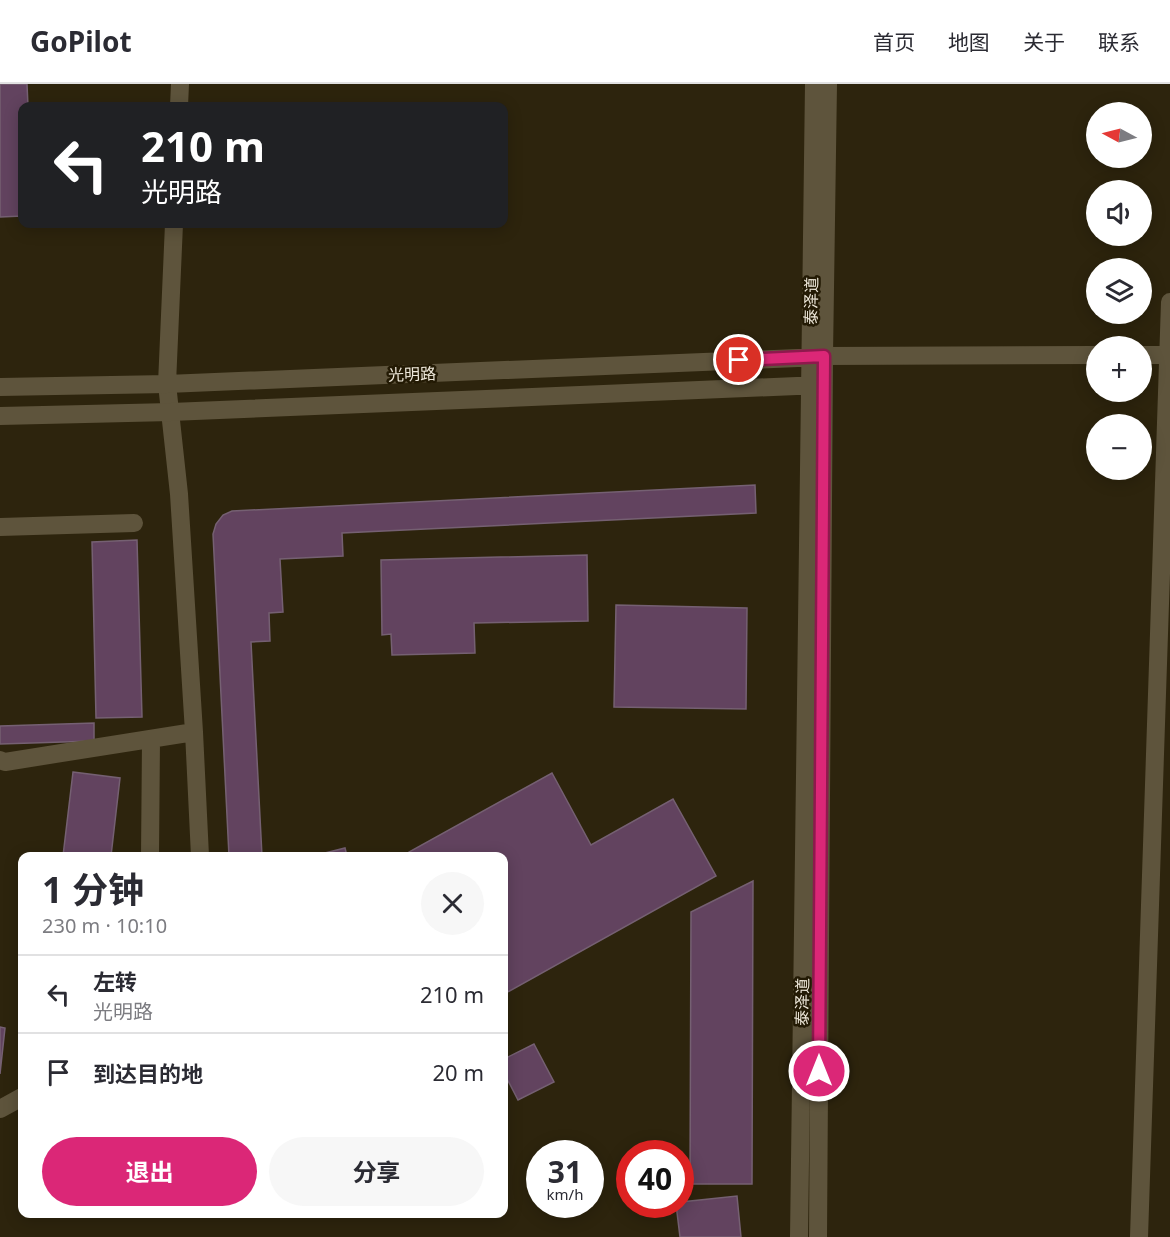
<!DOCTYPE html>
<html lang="zh">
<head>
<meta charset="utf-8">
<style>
  :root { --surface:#fff; --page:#f7f7f7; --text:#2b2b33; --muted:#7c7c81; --line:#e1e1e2; --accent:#db2777 }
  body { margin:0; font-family:"Noto Sans","Noto Sans SC",sans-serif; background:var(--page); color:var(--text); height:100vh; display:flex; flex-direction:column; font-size:22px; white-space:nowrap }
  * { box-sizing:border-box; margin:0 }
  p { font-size:20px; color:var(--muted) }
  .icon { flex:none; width:33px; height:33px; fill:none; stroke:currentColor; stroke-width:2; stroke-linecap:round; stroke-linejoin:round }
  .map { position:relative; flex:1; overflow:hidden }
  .side { position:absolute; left:18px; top:768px; width:490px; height:366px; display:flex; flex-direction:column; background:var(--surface); border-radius:12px; box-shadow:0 3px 15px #0003 }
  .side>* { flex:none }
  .banner { position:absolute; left:18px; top:18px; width:490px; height:126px; border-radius:12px; box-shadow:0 3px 15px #0003; background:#202124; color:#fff; overflow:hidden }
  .needle { width:39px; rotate:277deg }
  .buttons { position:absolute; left:1086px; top:18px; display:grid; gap:12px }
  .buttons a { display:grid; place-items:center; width:66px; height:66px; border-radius:50%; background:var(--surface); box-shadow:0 3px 15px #0003; font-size:30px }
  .speed { position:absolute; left:526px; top:1056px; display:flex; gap:12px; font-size:30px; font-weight:700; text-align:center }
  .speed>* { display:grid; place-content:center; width:78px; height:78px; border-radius:50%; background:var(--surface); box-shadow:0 3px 15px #0003; line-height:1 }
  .speed small { font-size:15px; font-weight:400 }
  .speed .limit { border:9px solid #d22; background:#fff; color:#111 }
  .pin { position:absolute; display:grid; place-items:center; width:51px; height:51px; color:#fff; margin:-26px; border:3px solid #fff; border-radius:50%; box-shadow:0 2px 6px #0007 }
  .me { position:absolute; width:66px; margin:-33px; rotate:0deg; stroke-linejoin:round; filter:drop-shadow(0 0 4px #0008) }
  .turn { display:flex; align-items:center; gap:21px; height:126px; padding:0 24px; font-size:27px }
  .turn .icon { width:78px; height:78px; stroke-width:2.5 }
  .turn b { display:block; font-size:42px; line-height:51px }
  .round { display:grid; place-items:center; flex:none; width:63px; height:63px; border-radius:32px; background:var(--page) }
  .overview { display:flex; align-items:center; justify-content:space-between; height:102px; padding:0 24px }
  h1 { font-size:36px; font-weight:700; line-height:45px }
  .button { display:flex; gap:12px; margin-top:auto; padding:12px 24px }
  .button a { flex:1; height:69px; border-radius:36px; background:var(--accent); color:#fff; font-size:24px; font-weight:700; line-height:69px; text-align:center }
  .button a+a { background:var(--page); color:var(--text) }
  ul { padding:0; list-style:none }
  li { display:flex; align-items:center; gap:18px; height:78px; padding:0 24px; border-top:2px solid var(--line) }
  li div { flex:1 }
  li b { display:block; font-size:22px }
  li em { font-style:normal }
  header { display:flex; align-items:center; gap:36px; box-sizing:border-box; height:84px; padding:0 30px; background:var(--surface); border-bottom:2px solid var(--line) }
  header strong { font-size:28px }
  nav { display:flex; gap:33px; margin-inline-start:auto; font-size:21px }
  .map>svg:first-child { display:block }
</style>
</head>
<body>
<header>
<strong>GoPilot</strong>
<nav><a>首页</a><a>地图</a><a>关于</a><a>联系</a></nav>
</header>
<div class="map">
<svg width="1170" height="1153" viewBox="0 0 1170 1153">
  <rect width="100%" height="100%" fill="#2d240d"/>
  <path fill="#62435f" stroke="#756072" stroke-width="1.5" d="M0,0H27L28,22H22V132L0,133Z
    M755,401L756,429L342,449L343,472L280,475L283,528L269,529L270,557L251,558L262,772H229L213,450L216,440L223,431L232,427Z
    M137,456L142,633L96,634L92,458Z
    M587,471L588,537L474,539L475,569L392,571L391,550L382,551L381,476Z
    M616,521L747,524L746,625L614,623Z
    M94,639V657L0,660V642Z
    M73,688L120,694L111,772H63Z
    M552,689L591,761L673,715L716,792L504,910V772H411L409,768Z
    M345,764L347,772H313Z
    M753,797L752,1100H690L691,828Z
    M0,943L5,944L0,990Z
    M534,960L554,998L518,1016L504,989V975Z
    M737,1112L741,1153H680L676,1120H681V1118Z"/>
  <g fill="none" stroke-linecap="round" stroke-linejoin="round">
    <path stroke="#5e543c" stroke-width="18" d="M1142,271H1170
      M824,272L1096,271
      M167,300L179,410L194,648L200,772
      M0,443L134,439
      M0,676L5,678L194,648
      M150,772L151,656
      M0,1025L22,1013
      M1139,1153L1170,218"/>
    <path stroke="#5e543c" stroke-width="18" d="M179,22L180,0
      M167,300L174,140
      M0,303L167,300L822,273
      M0,332L171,328L820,301
      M799,1153L814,0
      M818,1153L824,272L828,0"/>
  </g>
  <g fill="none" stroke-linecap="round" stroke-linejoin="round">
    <g stroke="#8e194d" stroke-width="15">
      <path id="route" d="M739,276L824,272L819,987"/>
    </g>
    <use href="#route" stroke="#db2777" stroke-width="10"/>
  </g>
  <g text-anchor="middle" stroke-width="5" stroke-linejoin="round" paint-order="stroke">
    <g font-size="16" fill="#eee8da" stroke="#231a04">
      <text transform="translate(811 217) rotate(-89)" y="6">泰泽道</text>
      <text transform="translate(412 290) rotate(-2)" y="6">光明路</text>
      <text transform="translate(802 918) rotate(-89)" y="6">泰泽道</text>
    </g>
  </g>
</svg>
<div class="buttons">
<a><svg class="needle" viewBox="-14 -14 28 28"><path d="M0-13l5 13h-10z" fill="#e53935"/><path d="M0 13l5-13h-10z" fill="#7c7c81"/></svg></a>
<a><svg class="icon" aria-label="sound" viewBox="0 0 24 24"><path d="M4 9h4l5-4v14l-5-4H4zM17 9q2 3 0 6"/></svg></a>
<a><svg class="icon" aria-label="layers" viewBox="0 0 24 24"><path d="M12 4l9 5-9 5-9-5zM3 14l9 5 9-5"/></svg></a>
<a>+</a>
<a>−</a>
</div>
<div class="speed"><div>31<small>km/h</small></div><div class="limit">40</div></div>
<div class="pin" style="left:739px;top:276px;background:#d93025"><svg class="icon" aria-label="arrive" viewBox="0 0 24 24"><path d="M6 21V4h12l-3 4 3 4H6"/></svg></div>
<svg class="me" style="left:819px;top:987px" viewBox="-20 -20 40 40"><circle r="17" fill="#db2777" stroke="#fff" stroke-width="3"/><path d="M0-11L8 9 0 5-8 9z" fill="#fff"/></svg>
<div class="banner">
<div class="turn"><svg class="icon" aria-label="left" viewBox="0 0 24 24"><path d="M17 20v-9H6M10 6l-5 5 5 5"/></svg><div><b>210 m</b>光明路</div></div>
</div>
<section class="side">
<div class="overview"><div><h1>1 分钟</h1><p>230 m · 10:10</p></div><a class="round"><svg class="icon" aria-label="close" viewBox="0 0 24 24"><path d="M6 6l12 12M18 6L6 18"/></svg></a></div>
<ul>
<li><svg class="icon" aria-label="left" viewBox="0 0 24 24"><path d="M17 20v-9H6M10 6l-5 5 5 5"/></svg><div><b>左转</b><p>光明路</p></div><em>210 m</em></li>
<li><svg class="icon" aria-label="arrive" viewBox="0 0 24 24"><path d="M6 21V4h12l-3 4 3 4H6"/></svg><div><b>到达目的地</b></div><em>20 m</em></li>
</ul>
<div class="button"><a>退出</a><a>分享</a></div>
</section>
</div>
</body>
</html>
